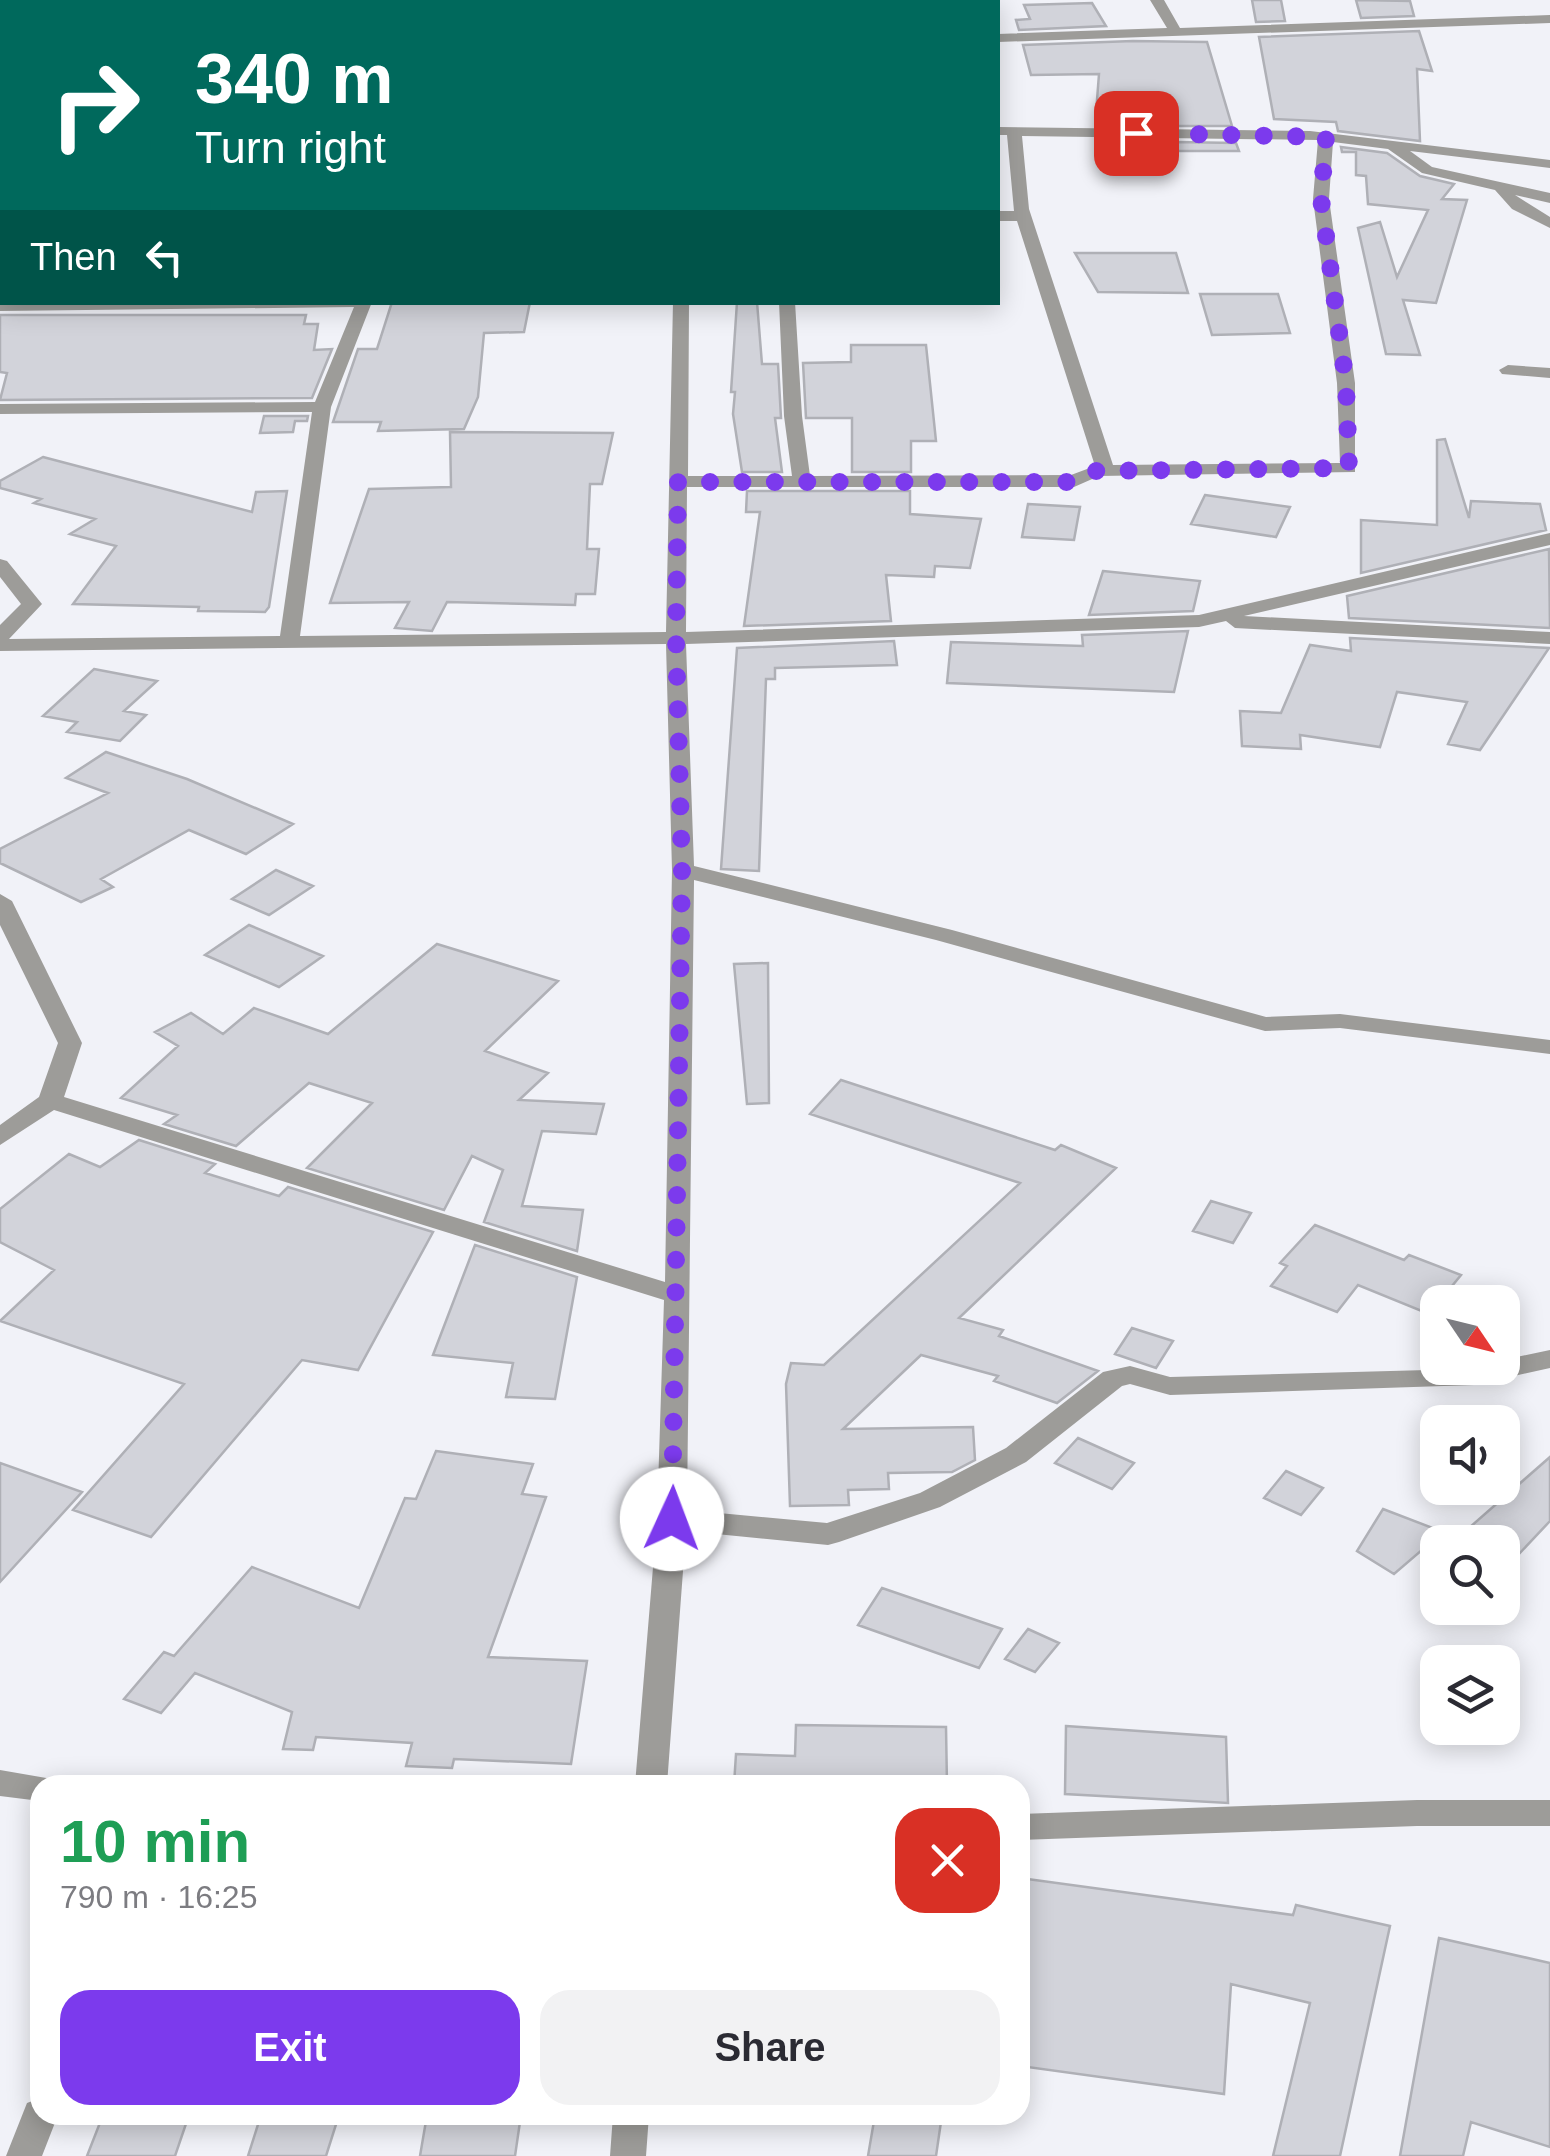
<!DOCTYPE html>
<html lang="en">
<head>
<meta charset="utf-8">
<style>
  :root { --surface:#fff; --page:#f2f2f3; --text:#2b2b33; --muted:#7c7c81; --accent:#7c3aed }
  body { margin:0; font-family:Arial,sans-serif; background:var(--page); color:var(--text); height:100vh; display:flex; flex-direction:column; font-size:38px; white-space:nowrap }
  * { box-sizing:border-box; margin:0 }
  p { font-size:32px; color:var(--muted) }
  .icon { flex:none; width:55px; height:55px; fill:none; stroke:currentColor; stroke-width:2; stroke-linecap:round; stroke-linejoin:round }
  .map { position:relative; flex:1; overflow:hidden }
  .panel { position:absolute; left:30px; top:1775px; width:1000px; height:350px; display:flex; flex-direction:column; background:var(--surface); border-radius:30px; box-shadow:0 5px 25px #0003 }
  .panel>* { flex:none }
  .top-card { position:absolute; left:0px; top:0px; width:1000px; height:305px; box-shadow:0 5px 25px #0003; background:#00695c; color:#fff; overflow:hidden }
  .needle { width:65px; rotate:125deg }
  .fabs { position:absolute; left:1420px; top:1285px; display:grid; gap:20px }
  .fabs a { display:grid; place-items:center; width:100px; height:100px; border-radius:20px; background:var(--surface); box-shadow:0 5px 25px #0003; font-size:50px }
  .pin { position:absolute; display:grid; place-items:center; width:85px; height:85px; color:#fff; margin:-42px; border-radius:20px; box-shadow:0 5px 15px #0006 }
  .me { position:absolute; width:110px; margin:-55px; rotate:2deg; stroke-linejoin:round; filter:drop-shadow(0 0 8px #0008) }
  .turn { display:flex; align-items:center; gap:35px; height:210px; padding:0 30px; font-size:45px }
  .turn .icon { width:130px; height:130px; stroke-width:2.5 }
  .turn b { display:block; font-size:70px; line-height:85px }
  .then { display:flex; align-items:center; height:95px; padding:0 30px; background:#0003; gap:20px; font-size:38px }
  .round { display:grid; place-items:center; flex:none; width:105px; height:105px; border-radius:30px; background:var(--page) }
  .summary { display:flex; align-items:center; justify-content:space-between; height:170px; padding:0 30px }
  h1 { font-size:60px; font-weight:700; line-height:75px; color:#1e9e55 }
  .primary-button { display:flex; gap:20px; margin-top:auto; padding:20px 30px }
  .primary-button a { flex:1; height:115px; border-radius:30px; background:var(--accent); color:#fff; font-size:40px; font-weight:700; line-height:115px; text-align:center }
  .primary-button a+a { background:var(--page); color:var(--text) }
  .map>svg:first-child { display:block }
</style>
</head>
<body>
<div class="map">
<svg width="1550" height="2156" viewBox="0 0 1550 2156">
  <rect width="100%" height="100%" fill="#f1f2f8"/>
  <path fill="#d2d3da" stroke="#afb0b6" stroke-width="2.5" d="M1252,0H1281L1285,21L1256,22Z
    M1356,0L1410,1L1414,16L1361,18Z
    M1092,3L1106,26L1019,30L1016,20L1030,19L1024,5Z
    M1419,31L1432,71L1417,69L1420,141L1338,131L1336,122L1274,119L1259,37Z
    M1133,41L1207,42L1232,126H1174L1173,116L1096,113L1099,74L1031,75L1023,45Z
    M1176,142L1236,143L1239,151H1178Z
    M1341,147L1387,153L1420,176L1454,184L1442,199L1467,200L1436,303L1403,300L1420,355L1386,354L1358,228L1380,222L1397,277L1428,210L1368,204L1366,176L1356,175V152H1342Z
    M1075,253H1176L1188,293L1098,292Z
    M1200,294H1278L1290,333L1212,335Z
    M392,302H530L524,332L484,333L478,397L464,429L378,431L381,422H333L358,349H377Z
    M737,302H757L762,364H778L781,418H775L782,472H742L733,414L735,392H731Z
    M0,315H306L304,324H318L314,350L332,349L312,398L0,400L7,373L0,372Z
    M851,345H926L936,441H911V472H852V418H806L803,363L851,362Z
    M264,416H308L307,421H295L293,432L260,433Z
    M450,432L613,433L602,484H590L587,549H599L595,594H576L575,605L447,602L432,631L395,628L409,602L330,603L369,489L451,487Z
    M1445,439L1469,518L1471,501L1540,504L1546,530L1361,573V520L1437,525V440Z
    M43,457L252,512L256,492L287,491L269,607L265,612L198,611L199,607L73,604L116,546L70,534L95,519L34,503L41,499L0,488V481Z
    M747,491H910V514L981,519L970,568L935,566L934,577L886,575L891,621L744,626L760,512H746Z
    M1205,495L1290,507L1276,537L1191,524Z
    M1028,504L1080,507L1074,540L1022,537Z
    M1549,549L1550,628L1349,618L1347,596Z
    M1103,571L1200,581L1193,611L1089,615Z
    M1188,631L1174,692L947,683L951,642L1083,646L1082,635Z
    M1350,638L1549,648L1480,750L1448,744L1467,702L1397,692L1380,747L1300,735L1301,749L1242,746L1240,711L1281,713L1310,645L1351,651Z
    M894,641L897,665L775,668V679H766L759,871L721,869L737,648Z
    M94,669L157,681L124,711L146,715L120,741L67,732L77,722L43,716Z
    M106,752L187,779L293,824L246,854L189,830L101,879L113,887L81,902L0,863V849L108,793L66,778Z
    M276,870L313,886L269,915L232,899Z
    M249,925L323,956L279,987L205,955Z
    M437,944L558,981L485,1051L548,1073L519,1100L604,1104L596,1134L542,1131L522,1206L583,1210L577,1251L484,1222L503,1170L472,1156L444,1210L307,1168L372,1103L309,1083L236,1146L164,1124L177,1115L121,1098L178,1046L155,1032L191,1013L223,1034L254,1008L328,1034Z
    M768,963L769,1103L747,1104L734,964Z
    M841,1080L1055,1150L1061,1145L1116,1168L959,1318L1003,1330L999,1336L1098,1371L1057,1403L994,1381L998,1376L921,1355L843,1429L973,1427L975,1460L952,1472L888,1473L889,1489L848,1490L849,1505L790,1506L786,1384L791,1363L824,1365L1020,1183L810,1114Z
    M139,1140L215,1164L205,1173L279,1196L288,1187L433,1232L358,1370L302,1360L151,1537L73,1510L184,1384L0,1321L54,1270L0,1242V1209L69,1154L100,1167Z
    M1211,1201L1251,1213L1233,1243L1193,1231Z
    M1315,1225L1404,1260L1409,1255L1461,1275L1429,1314L1358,1285L1337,1312L1271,1286L1287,1266L1280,1263Z
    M475,1245L577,1277L555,1399L506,1397L513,1363L433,1355Z
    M1132,1328L1173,1341L1156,1368L1115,1354Z
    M1078,1438L1134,1463L1112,1489L1055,1463Z
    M436,1451L533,1464L522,1494L546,1497L488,1657L587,1661L571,1764L454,1759L452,1768L406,1766L412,1743L316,1737L313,1750L283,1749L292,1712L195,1673L161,1713L124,1699L164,1652L174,1656L252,1567L359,1608L405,1498L416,1499Z
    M1550,1457V1521L1502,1572V1542H1453Z
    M0,1463L82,1492L0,1582Z
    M1286,1471L1323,1488L1301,1515L1264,1498Z
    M1383,1509L1443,1532L1394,1574L1357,1551Z
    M882,1588L1002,1629L979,1668L858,1625Z
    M1028,1629L1059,1643L1035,1672L1005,1659Z
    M796,1725L946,1727L947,1785H734L736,1754L795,1756Z
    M1066,1726L1226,1737L1228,1803L1065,1794Z
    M1020,1878L1293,1915L1296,1905L1390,1926L1340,2156H1273L1310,2003L1231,1984L1224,2094L1020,2066Z
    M1439,1938L1550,1963V2147L1471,2122L1463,2156H1400Z
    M103,2115H189L175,2156H87Z
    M261,2115H339L326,2156H248Z
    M427,2115H521L515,2156H420Z
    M875,2115H942L936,2156H868Z"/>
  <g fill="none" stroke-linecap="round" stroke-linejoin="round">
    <path fill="#9d9c99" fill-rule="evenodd" d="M680,0H694V2H681Z
      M920,0H934L935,2H922Z
      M1150,0H1164L1180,28L1550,15V23L998,42V34L1167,28Z
      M0,42H2V50H0Z
      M998,127L1310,131L1550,160V168L1410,151L1432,167L1550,193V203L1515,195L1550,217V228L1512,209L1495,190L1422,173L1388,149L1333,142L1329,199L1355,383V472L1099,476L1074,487H687L686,632L1199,615L1550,533V545L1244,616L1550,632V644L1235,628L1226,621L1199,627L686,644L694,866L952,930L1266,1017L1340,1014L1550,1040V1054L1340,1028L1265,1031L936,940L694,880L687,1510L827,1523L920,1493L1006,1448L1103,1372L1130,1366L1170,1377L1502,1368V1360L1550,1350V1368L1474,1385L1170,1395L1130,1384L1122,1386L1026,1462L940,1507L839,1542L828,1545L686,1531L667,1785H635L657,1519L664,1300L54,1110L0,1145V1125L39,1097L58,1043L0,925V894L12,901L82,1043L64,1097L665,1282L672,870L666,644L0,651V625L21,604L0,577V559L7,561L42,604L9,639L280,636L312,412L0,414V404L315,402L354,307L0,311V301L372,302L331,407L300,636L666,632L673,302H689L688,476H792L784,416L779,302H795L802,416L810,476L1071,475L1095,466L1017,221H998V211H1014L1007,135H998ZM1022,136L1318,140L1313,199L1337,383L1340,463L1113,465L1029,209Z
      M1508,365L1550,368V378L1502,374L1499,370Z
      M0,1770L52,1779L55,1785H40V1801L0,1796Z
      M1417,1800H1550V1826H1417L1020,1840V1814Z
      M40,2098V2115H58L42,2156H6L27,2103Z
      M613,2115H649L646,2156H610Z"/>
  </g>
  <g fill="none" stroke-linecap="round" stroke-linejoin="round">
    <path stroke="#7c3aed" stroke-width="18" stroke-dasharray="0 32.4" d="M672,1519L682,870L676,638L678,482H1074L1096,471L1349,468L1346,383L1321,199L1326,137L1136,133"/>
  </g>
</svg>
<div class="fabs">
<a><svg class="needle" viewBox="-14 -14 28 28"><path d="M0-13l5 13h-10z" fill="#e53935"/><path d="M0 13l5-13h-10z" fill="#7c7c81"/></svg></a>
<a><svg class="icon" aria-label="sound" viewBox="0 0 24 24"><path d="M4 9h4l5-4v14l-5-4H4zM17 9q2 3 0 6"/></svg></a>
<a><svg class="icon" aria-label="search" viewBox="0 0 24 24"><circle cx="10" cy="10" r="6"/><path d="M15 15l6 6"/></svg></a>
<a><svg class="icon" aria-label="layers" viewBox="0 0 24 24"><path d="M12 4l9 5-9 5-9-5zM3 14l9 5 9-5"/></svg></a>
</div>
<div class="pin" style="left:1136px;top:133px;background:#d93025"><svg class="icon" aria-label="arrive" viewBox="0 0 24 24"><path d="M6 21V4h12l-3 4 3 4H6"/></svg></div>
<svg class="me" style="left:672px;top:1519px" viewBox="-20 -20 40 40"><circle r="19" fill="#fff"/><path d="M0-13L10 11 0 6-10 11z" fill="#7c3aed"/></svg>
<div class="top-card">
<div class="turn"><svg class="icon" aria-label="right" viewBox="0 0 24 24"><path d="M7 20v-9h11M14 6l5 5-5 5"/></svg><div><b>340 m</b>Turn right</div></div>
<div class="then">Then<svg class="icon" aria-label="left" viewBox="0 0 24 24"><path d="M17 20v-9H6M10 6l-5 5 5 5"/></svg></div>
</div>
<section class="panel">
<div class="summary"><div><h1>10 min</h1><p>790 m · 16:25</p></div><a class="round" style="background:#d93025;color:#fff"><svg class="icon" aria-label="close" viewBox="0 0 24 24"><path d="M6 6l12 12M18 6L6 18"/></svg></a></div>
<div class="primary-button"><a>Exit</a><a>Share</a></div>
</section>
</div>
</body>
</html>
